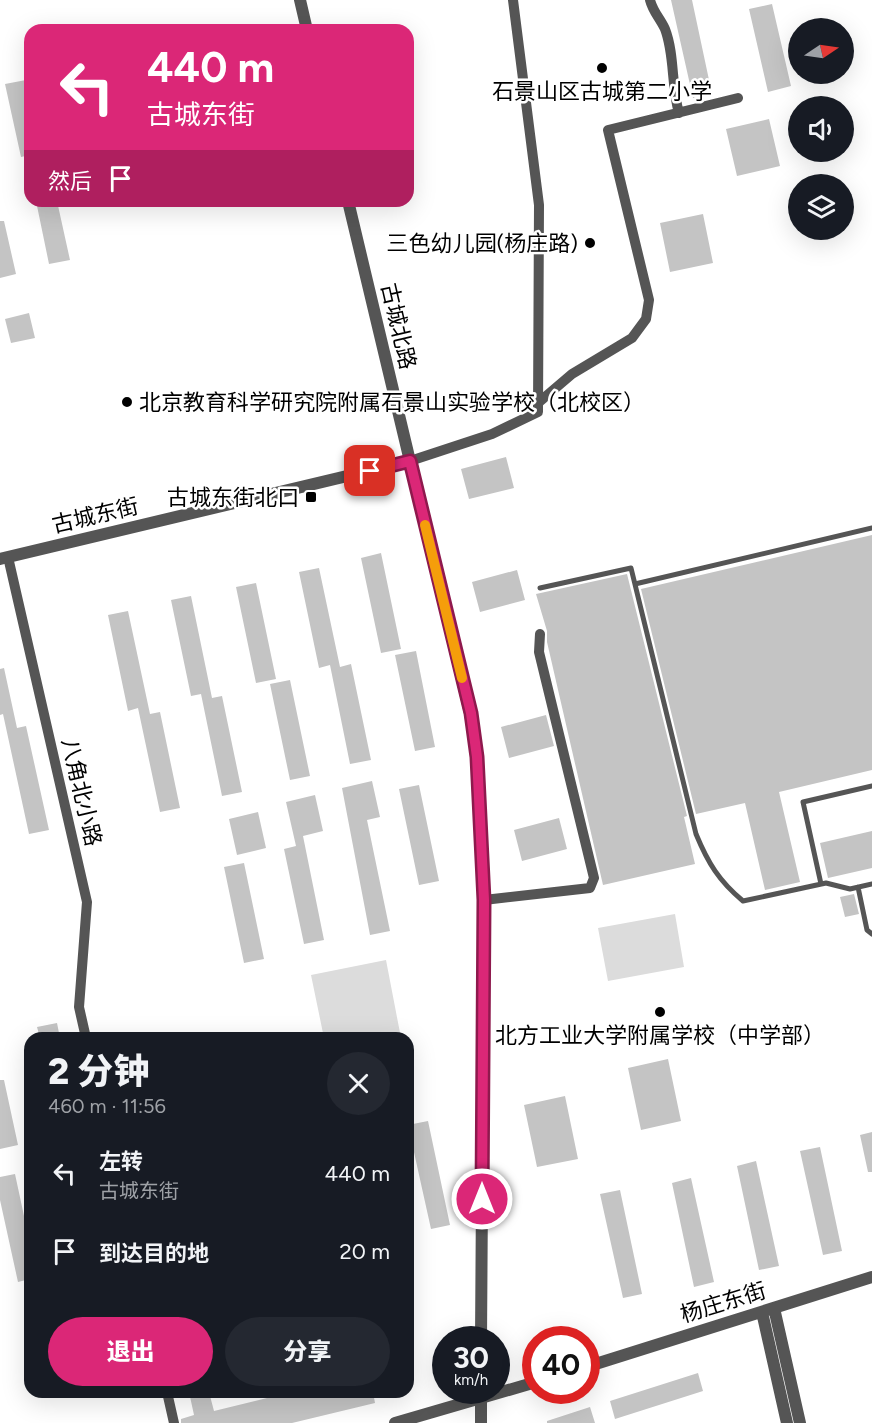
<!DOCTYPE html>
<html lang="zh">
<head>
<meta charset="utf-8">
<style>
  :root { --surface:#171b24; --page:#242831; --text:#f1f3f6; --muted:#9ea1a6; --accent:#db2777 }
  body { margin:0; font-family:Figtree,"Noto Sans SC",sans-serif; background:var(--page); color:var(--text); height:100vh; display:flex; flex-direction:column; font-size:22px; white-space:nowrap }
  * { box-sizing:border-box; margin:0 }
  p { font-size:20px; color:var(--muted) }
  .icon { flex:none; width:33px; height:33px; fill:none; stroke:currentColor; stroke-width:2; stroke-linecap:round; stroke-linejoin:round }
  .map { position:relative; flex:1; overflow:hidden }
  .sheet { position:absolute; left:24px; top:1032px; width:390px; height:366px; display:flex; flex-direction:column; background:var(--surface); border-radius:18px; box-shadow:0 6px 24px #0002 }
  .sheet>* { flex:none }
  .top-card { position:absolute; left:24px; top:24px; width:390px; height:183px; border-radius:18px; box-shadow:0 6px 24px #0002; background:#db2777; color:#fff; overflow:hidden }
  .needle { width:39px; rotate:77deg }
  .tools { position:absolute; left:788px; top:18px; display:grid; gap:12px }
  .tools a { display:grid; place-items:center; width:66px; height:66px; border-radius:50%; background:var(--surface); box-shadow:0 6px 24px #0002; font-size:30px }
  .speed { position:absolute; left:432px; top:1326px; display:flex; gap:12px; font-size:30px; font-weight:700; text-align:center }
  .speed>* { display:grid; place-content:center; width:78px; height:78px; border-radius:50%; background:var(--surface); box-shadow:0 6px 24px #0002; line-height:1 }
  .speed small { font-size:15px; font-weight:400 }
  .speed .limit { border:9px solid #d22; background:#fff; color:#111 }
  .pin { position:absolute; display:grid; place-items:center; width:51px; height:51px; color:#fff; margin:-26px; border-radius:12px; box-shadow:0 3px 9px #0006 }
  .me { position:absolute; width:66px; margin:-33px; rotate:0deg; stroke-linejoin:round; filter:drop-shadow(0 0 4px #0008) }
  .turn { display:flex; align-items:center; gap:21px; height:126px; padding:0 24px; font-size:27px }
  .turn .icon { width:78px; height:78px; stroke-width:2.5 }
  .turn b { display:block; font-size:42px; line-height:51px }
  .then { display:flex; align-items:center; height:57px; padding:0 24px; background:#0003; gap:12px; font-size:22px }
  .round { display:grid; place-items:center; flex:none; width:63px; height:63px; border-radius:32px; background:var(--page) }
  .summary { display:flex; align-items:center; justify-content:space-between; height:102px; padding:0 24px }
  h1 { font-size:36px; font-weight:800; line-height:45px }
  .button { display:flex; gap:12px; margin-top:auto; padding:12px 24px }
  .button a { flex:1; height:69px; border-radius:36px; background:var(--accent); color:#fff; font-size:24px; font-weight:800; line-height:69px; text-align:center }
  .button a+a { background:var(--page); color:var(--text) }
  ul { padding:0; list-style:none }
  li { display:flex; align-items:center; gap:18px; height:78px; padding:0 24px }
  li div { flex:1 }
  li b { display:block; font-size:22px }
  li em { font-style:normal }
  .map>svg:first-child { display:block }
</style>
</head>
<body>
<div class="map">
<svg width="872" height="1423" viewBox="0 0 872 1423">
  <rect width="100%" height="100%" fill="#fff"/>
  <path fill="#dcdcdc" d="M675,914L684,967L608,981L598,928Z
    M386,960L401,1038H324L311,975Z"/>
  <path fill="#c4c4c4" d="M671,0H692L712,94L693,98Z
    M772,4L791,86L768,92L749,9Z
    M26,80L30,99V155L21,157L5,84Z
    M769,119L780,166L737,176L726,129Z
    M36,201H57L70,260L49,264Z
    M703,214L713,263L670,272L660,223Z
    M0,221H4L16,274L0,278Z
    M29,313L35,338L11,343L5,319Z
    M506,457L514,488L469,499L461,469Z
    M872,535V770L779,792L800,882L765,890L745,803L696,814L641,589Z
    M381,553L401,649L381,653L361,558Z
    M319,568L340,667L351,664L371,760L350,764L330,665L319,668L299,572Z
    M517,570L525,600L480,612L472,582Z
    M627,574L687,816L684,817L695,864L603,885L547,642V631L536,594Z
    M256,583L276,679L256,683L236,587Z
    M191,596L212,698L222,696L242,792L222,796L201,694L191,696L171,600Z
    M128,611L150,714L160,712L180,808L160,812L138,708L128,711L108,615Z
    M416,651L435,747L415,751L395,655Z
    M4,668L17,728L26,726L49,830L29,834L3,714L0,715V669Z
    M290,680L310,776L290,780L270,684Z
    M546,715L554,746L509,758L501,727Z
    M372,781L380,817L367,820L390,931L370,935L342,788Z
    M419,785L439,881L419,885L399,789Z
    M315,795L323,831L303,836L324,940L304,944L284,849L296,846L286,802Z
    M258,812L266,848L237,855L229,819Z
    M559,818L567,849L522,861L514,830Z
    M872,831V868L828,878L820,843Z
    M244,863L264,959L244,963L224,867Z
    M854,894L859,914L845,917L840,897Z
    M57,1023L60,1038H40L37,1027Z
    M668,1059L681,1121L641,1130L628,1068Z
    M0,1080H4L18,1145L0,1149Z
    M565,1096L578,1159L537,1167L524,1105Z
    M428,1121L450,1225L431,1229L408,1125Z
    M872,1132V1172H868L860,1135Z
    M820,1147L842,1251L823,1255L800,1151Z
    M756,1161L779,1266L759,1270L737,1166Z
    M15,1174L30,1244V1279L18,1282L0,1200V1177Z
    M691,1178L714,1282L694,1287L672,1183Z
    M620,1190L642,1294L623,1298L600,1194Z
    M698,1373L703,1391L615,1419L610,1401Z
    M189,1392H209L214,1411L291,1392H373L375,1403L292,1423H181V1419L194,1415Z
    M590,1407L595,1423H547V1421Z"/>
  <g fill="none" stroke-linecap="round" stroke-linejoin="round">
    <path stroke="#555" stroke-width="5" d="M635,584L872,528
      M540,588L631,568L696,834C708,863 719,881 743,901L826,883L850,889L872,884
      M821,884L803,802L872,786
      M858,887L867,930L872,934"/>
    <path stroke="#555" stroke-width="10" d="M650,0C653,12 660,18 665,29C675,55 671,86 679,113
      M538,403L572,374L632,338L646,319L649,300L608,130L738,98
      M410,461L492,434L538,412L539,205L513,0
      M8,557L87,902L79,1007L86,1038
      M484,900L590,888L594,878L539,652L540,634
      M167,1392L174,1423"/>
    <path stroke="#555" stroke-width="12" d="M300,0L307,30
      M348,201L470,713L477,757L484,900L481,1340
      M0,559L410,461
      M774,1308L800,1423
      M762,1312L787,1423
      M586,1367L872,1277
      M395,1423L536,1382
      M481,1423V1390"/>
  </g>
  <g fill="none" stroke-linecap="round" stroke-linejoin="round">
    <g stroke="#8e194d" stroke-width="15">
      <path id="route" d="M370,471L410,461L471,713L477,757L484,900L482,1199"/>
    </g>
    <use href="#route" stroke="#db2777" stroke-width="10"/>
    <path stroke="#f59e0b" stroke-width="10" d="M425,525L462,678"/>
  </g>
  <g fill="#000" stroke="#fff" stroke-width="2">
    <circle cx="602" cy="68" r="6"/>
    <circle cx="590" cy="243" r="6"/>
    <circle cx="127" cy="402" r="6"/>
    <rect x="305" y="491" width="12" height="12" rx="3"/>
    <circle cx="660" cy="1012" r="6"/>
  </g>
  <g text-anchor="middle" stroke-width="5" stroke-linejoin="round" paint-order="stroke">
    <g font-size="22" fill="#000" stroke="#fff">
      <text x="602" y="99">石景山区古城第二小学</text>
      <text x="578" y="251" text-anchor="end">三色幼儿园(杨庄路)</text>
      <text x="139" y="410" text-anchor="start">北京教育科学研究院附属石景山实验学校（北校区）</text>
      <text x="299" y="505" text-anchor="end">古城东街北口</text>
      <text x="660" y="1043">北方工业大学附属学校（中学部）</text>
    </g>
    <g font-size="22" fill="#000" stroke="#fff">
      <text transform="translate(399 326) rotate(77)" y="8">古城北路</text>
      <text transform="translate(95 515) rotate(-13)" y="8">古城东街</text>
      <text transform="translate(82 792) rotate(77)" y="8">八角北小路</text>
      <text transform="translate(723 1302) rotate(-17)" y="8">杨庄东街</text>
    </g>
  </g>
</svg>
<div class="tools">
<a><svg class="needle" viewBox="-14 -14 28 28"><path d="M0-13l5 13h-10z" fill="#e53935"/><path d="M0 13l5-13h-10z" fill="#9ea1a6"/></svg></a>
<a><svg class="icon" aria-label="sound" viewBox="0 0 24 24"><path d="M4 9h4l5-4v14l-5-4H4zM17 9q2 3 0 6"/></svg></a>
<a><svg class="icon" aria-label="layers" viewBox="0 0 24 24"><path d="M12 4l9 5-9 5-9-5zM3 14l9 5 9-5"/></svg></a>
</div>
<div class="speed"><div>30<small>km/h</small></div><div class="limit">40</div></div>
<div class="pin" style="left:370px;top:471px;background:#d93025"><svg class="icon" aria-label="arrive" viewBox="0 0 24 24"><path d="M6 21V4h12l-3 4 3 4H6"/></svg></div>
<svg class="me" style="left:482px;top:1199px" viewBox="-20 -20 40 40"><circle r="17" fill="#db2777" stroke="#fff" stroke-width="3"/><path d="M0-11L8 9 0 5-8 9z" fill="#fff"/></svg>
<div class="top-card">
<div class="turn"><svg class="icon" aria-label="left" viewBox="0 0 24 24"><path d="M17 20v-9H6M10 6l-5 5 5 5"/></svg><div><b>440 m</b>古城东街</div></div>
<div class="then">然后<svg class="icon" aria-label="arrive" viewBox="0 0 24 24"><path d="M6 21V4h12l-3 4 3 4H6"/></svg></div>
</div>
<section class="sheet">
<div class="summary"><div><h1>2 分钟</h1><p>460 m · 11:56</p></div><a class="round"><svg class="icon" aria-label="close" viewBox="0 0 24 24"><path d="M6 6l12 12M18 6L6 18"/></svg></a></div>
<ul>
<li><svg class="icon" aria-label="left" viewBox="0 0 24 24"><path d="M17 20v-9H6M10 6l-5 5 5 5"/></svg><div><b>左转</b><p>古城东街</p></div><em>440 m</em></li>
<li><svg class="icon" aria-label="arrive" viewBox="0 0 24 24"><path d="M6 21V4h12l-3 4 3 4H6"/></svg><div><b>到达目的地</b></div><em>20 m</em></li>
</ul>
<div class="button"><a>退出</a><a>分享</a></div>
</section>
</div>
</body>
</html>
